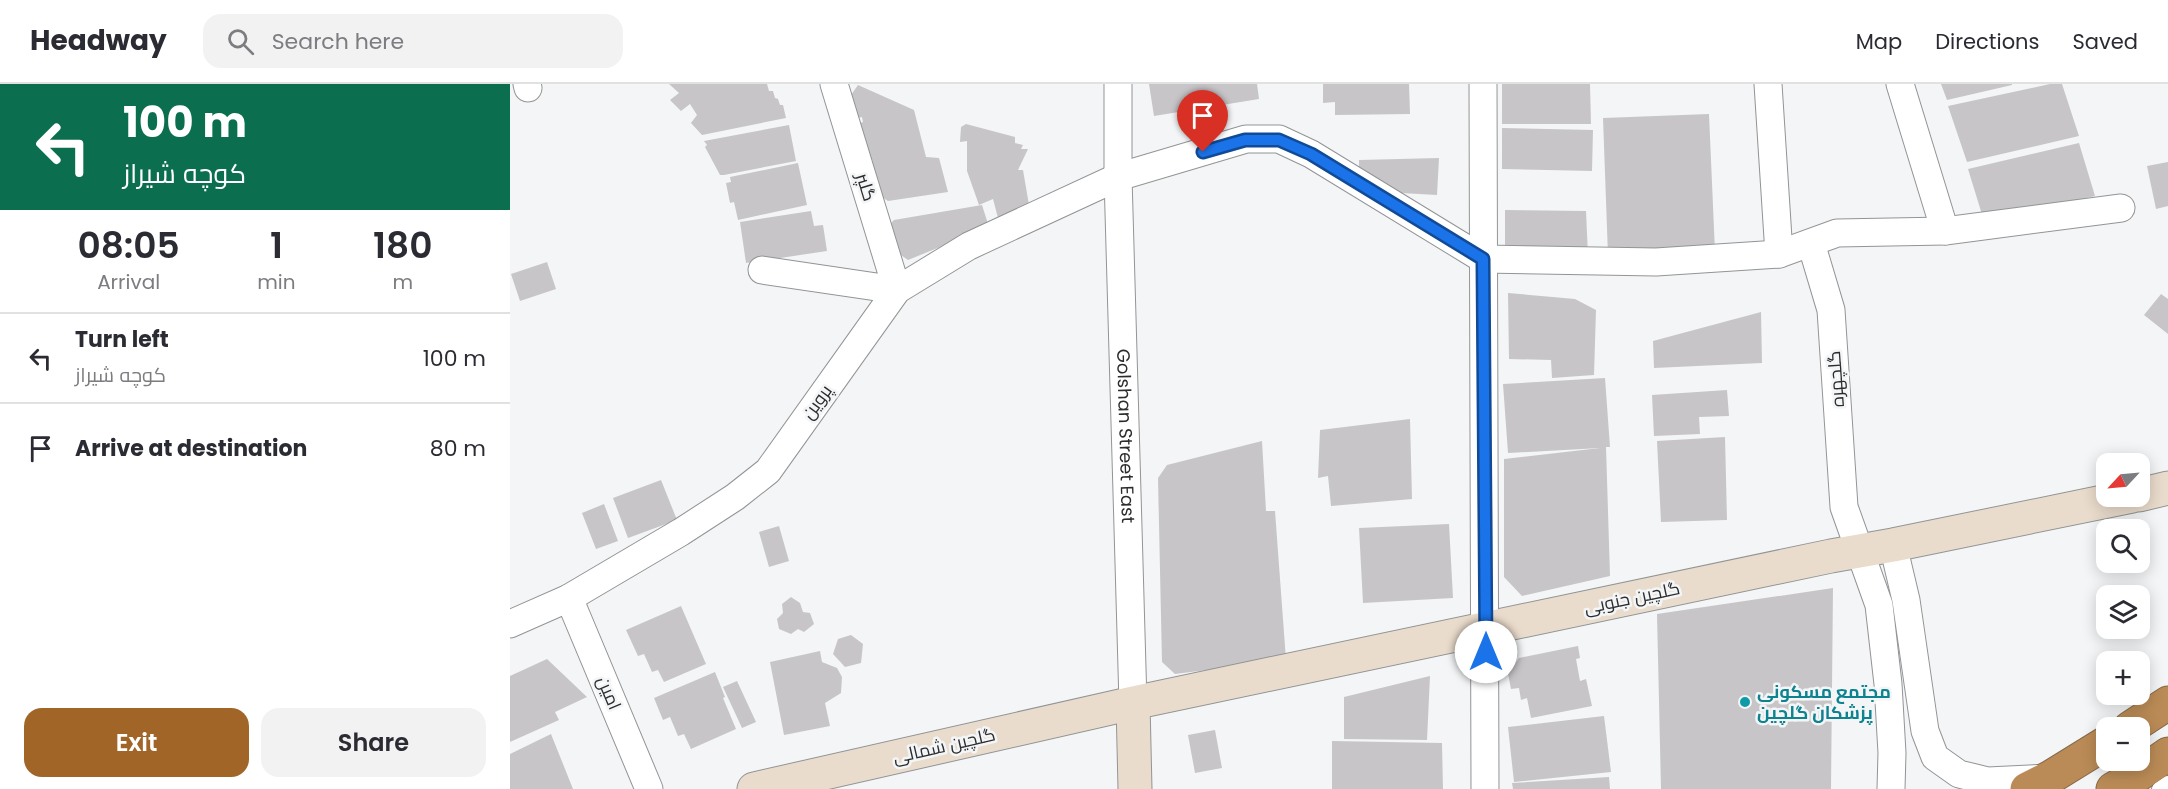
<!DOCTYPE html>
<html lang="en">
<head>
<meta charset="utf-8">
<style>
  :root { --surface:#fff; --page:#f2f2f3; --text:#2b2b33; --muted:#7c7c81; --line:#e1e1e2; --accent:#a16627 }
  body { margin:0; font-family:Poppins,Cairo,sans-serif; background:var(--page); color:var(--text); height:100vh; display:flex; flex-direction:column; font-size:22px; white-space:nowrap }
  * { box-sizing:border-box; margin:0 }
  p { font-size:20px; color:var(--muted) }
  .icon { flex:none; width:33px; height:33px; fill:none; stroke:currentColor; stroke-width:2; stroke-linecap:round; stroke-linejoin:round }
  .map { position:relative; flex:1; overflow:hidden }
  .side { display:flex; flex-direction:column; background:var(--surface); width:510px }
  .side>* { flex:none }
  .top-card { background:#0b6e4f; color:#fff; overflow:hidden }
  .needle { width:39px; rotate:244deg }
  .tools { position:absolute; left:1586px; top:369px; display:grid; gap:12px }
  .tools a { display:grid; place-items:center; width:54px; height:54px; border-radius:12px; background:var(--surface); box-shadow:0 3px 15px #0003; font-size:30px }
  .pin { position:absolute; display:grid; place-items:center; width:51px; height:51px; color:#fff; margin:-62px -26px; border-radius:50% 50% 50% 0; rotate:-45deg; box-shadow:0 0 6px #0007 }
  .pin .icon { rotate:45deg }
  .me { position:absolute; width:66px; margin:-33px; rotate:0deg; stroke-linejoin:round; filter:drop-shadow(0 0 4px #0008) }
  .turn { display:flex; align-items:center; gap:21px; height:126px; padding:0 24px; font-size:27px }
  .turn .icon { width:78px; height:78px; stroke-width:2.5 }
  .turn b { display:block; font-size:42px; line-height:51px }
  .eta { display:flex; justify-content:space-evenly; align-items:center; height:102px; text-align:center }
  .eta b { font-size:36px; font-weight:600; line-height:42px }
  .button { display:flex; gap:12px; margin-top:auto; padding:12px 24px }
  .button a { flex:1; height:69px; border-radius:18px; background:var(--accent); color:#fff; font-size:24px; font-weight:600; line-height:69px; text-align:center }
  .button a+a { background:var(--page); color:var(--text) }
  ul { padding:0; list-style:none }
  li { display:flex; align-items:center; gap:18px; height:90px; padding:0 24px; border-top:2px solid var(--line) }
  li div { flex:1 }
  li b { display:block; font-size:22px }
  li em { font-style:normal }
  header { display:flex; align-items:center; gap:36px; box-sizing:border-box; height:84px; padding:0 30px; background:var(--surface); border-bottom:2px solid var(--line) }
  header strong { font-size:28px }
  nav { display:flex; gap:33px; margin-inline-start:auto; font-size:21px }
  .search { width:420px; height:54px; background:var(--page); display:flex; align-items:center; gap:15px; box-sizing:border-box; padding:0 21px; border-radius:18px; color:var(--muted); font-size:22px }
  main { display:flex; flex:1; min-height:0 }
  .map>svg:first-child { display:block }
</style>
</head>
<body>
<header>
<strong>Headway</strong>
<div class="search"><svg class="icon" aria-label="search" viewBox="0 0 24 24"><circle cx="10" cy="10" r="6"/><path d="M15 15l6 6"/></svg>Search here</div>
<nav><a>Map</a><a>Directions</a><a>Saved</a></nav>
</header>
<main>
<section class="side">
<div class="top-card">
<div class="turn"><svg class="icon" aria-label="left" viewBox="0 0 24 24"><path d="M17 20v-9H6M10 6l-5 5 5 5"/></svg><div><b>100 m</b>کوچه شیراز</div></div>
</div>
<div class="eta">
<div><b>08:05</b><p>Arrival</p></div>
<div><b>1</b><p>min</p></div>
<div><b>180</b><p>m</p></div>
</div>
<ul>
<li><svg class="icon" aria-label="left" viewBox="0 0 24 24"><path d="M17 20v-9H6M10 6l-5 5 5 5"/></svg><div><b>Turn left</b><p>کوچه شیراز</p></div><em>100 m</em></li>
<li><svg class="icon" aria-label="arrive" viewBox="0 0 24 24"><path d="M6 21V4h12l-3 4 3 4H6"/></svg><div><b>Arrive at destination</b></div><em>80 m</em></li>
</ul>
<div class="button"><a>Exit</a><a>Share</a></div>
</section>
<div class="map">
<svg width="1658" height="705" viewBox="0 0 1658 705">
  <rect width="100%" height="100%" fill="#f3f5f7"/>
  <path fill="#c7c5c8" d="M159,0H257L259,7H263L265,14L268,15L270,21H273L276,34L192,51L181,39L187,31L180,20L171,27L160,16L169,9Z
    M639,0H747L749,15L644,32Z
    M813,0H899L900,30L825,31V18L813,19Z
    M992,0H1080L1081,40H992Z
    M1431,0H1502V1L1437,16Z
    M1540,0H1552L1569,52L1457,78L1438,22Z
    M348,1L404,26L416,73L429,74L438,108L378,117L369,111L362,75H359L350,39L353,38L352,33L348,34L341,11Z
    M1199,30L1205,168L1098,172L1093,34Z
    M456,40L505,53V59L513,61L511,65H518L508,86H513L519,121L488,134L483,115L469,121L457,87V57L450,58L451,43Z
    M279,41L286,77L214,91H210L195,63L197,61L194,57Z
    M992,44L1083,46L1082,87L992,85Z
    M1569,59L1585,112L1474,137L1458,85Z
    M929,74L927,111L873,108L849,93V76Z
    M1658,78V122L1646,125L1637,82Z
    M288,79L297,121L228,136L224,118L220,119L216,99L221,98L220,93Z
    M472,121L479,143L398,176L385,167L381,147L383,146L381,139L384,136Z
    M995,126L1076,127L1078,172L995,163Z
    M301,127L304,142L313,141L317,167L236,179L230,138Z
    M37,178L46,205L10,217L1,190Z
    M998,209L1065,215L1086,226L1084,291L1042,294L1041,276L999,275Z
    M1651,210L1658,215V250L1634,231Z
    M1251,228L1252,279L1144,284L1143,257Z
    M1095,294L1100,363H1096L1100,492L1012,512L994,493V375L1090,364L998,369L993,300Z
    M1217,306L1219,332L1189,333L1190,350L1144,352L1142,311Z
    M900,335L902,415L821,422L818,392L808,394L810,346Z
    M1215,353L1217,436L1151,438L1147,357Z
    M752,357L756,427H765L776,576L665,590L652,578L648,394L657,381Z
    M151,396L167,436L118,454L103,414Z
    M94,420L108,457L86,465L72,429Z
    M939,440L943,514L853,519L849,444Z
    M269,442L279,477L259,483L249,448Z
    M1323,504L1321,705H1151L1147,530Z
    M281,513L290,519L293,528L300,529L304,540L294,548L288,545L281,550L269,545L267,535L273,529L272,520Z
    M171,522L196,580L154,598L148,586L142,588L134,570L128,572L116,546Z
    M341,551L353,560L351,579L335,583L323,570L328,555Z
    M1068,562L1070,574L1066,575L1070,597L1076,595L1082,622L1021,634L1017,614L1011,616L1009,604L1001,605L998,590L1009,574Z
    M310,567L312,578L327,584L332,593L331,609L315,619L320,642L274,651L260,578Z
    M37,575L77,613L45,628L49,636L0,658V592Z
    M205,588L215,613L213,614L226,645L181,665L174,650L168,652L160,633L153,636L144,614Z
    M920,592L917,656L834,655V613Z
    M227,597L246,638L232,644L213,603Z
    M1094,632L1101,688L1004,698L998,643Z
    M705,646L712,684L685,689L678,651Z
    M41,650L63,705H0V670Z
    M822,657L932,659L933,705H822Z
    M1099,693L1100,705H1003L1002,699Z"/>
  <g fill="none" stroke-linecap="round" stroke-linejoin="round">
    <g stroke="#929496" stroke-width="16">
      <path id="lane" d="M1649,705L1658,699"/>
    </g>
    <g stroke="#929496" stroke-width="29">
      <g id="street">
        <path d="M17,0L18,4"/>
        <path id="s1" d="M608,0V93L623,619"/>
        <path d="M973,0L975,705"/>
        <path d="M1258,0L1269,170"/>
        <path d="M1390,0L1435,147"/>
        <path d="M1301,159L1321,226L1334,423L1369,521L1378,600L1382,669L1381,705"/>
        <path d="M252,186L387,206L324,0"/>
        <path d="M1383,461L1396,516L1415,647L1425,673L1449,690L1478,697L1540,694"/>
        <path d="M59,514L139,705"/>
        <path d="M0,540L59,514L171,448L225,413L258,387L387,206L459,162L608,93L736,55H769L801,70L973,175L1146,178L1269,170L1327,149L1435,147L1611,124"/>
      </g>
    </g>
    <g stroke="#929496" stroke-width="35">
      <path id="secondary" d="M1629,411L1658,404
        M623,619L625,705
        M244,705L623,619L1321,472L1383,461L1622,412"/>
    </g>
    <g stroke="#886a48" stroke-width="35">
      <path id="highway" d="M1620,644L1658,619
        M1517,705L1541,693L1596,659
        M1603,705L1628,691L1658,670"/>
    </g>
    <use href="#lane" stroke="#fff" stroke-width="14"/>
    <use href="#street" stroke="#fff" stroke-width="27"/>
    <use href="#secondary" stroke="#eadccc" stroke-width="33"/>
    <use href="#highway" stroke="#ba8b56" stroke-width="33"/>
  </g>
  <g fill="none" stroke-linecap="round" stroke-linejoin="round">
    <g stroke="#114b97" stroke-width="15">
      <path id="route" d="M693,68L735,56H769L801,70L973,175L976,568"/>
    </g>
    <use href="#route" stroke="#1a73e8" stroke-width="10"/>
  </g>
  <circle fill="#0f9aa8" stroke="#f3f5f7" stroke-width="2" cx="1235" cy="618" r="6"/>
  <g text-anchor="middle" stroke-width="5" stroke-linejoin="round" paint-order="stroke">
    <g font-size="18" fill="#2b2c2d" stroke="#f3f5f7">
      <text transform="translate(356 103) rotate(73)" y="6">گلپر</text>
      <text transform="translate(1326 295) rotate(-94)" y="6">گلچهره</text>
      <text transform="translate(307 318) rotate(-54)" y="6">پروین</text>
      <text dy="6" stroke="none"><textPath href="#s1" startOffset="352">Golshan Street East</textPath></text>
      <text transform="translate(1122 514) rotate(-12)" y="6">گلچین جنوبی</text>
      <text transform="translate(99 609) rotate(67)" y="6">امین</text>
      <text transform="translate(434 662) rotate(-13)" y="6">گلچین شمالی</text>
    </g>
    <g font-size="18" font-weight="bold" fill="#0d838f" stroke="#f3f5f7" text-anchor="start">
      <text x="1247" y="614">مجتمع مسکونی<tspan x="1247" dy="21">پزشکان گلچین</tspan></text>
    </g>
  </g>
</svg>
<div class="tools">
<a><svg class="needle" viewBox="-14 -14 28 28"><path d="M0-13l5 13h-10z" fill="#e53935"/><path d="M0 13l5-13h-10z" fill="#7c7c81"/></svg></a>
<a><svg class="icon" aria-label="search" viewBox="0 0 24 24"><circle cx="10" cy="10" r="6"/><path d="M15 15l6 6"/></svg></a>
<a><svg class="icon" aria-label="layers" viewBox="0 0 24 24"><path d="M12 4l9 5-9 5-9-5zM3 14l9 5 9-5"/></svg></a>
<a>+</a>
<a>−</a>
</div>
<div class="pin" style="left:693px;top:68px;background:#d93025"><svg class="icon" aria-label="arrive" viewBox="0 0 24 24"><path d="M6 21V4h12l-3 4 3 4H6"/></svg></div>
<svg class="me" style="left:976px;top:568px" viewBox="-20 -20 40 40"><circle r="19" fill="#fff"/><path d="M0-13L10 11 0 6-10 11z" fill="#1a73e8"/></svg>
</div>
</main>
</body>
</html>
